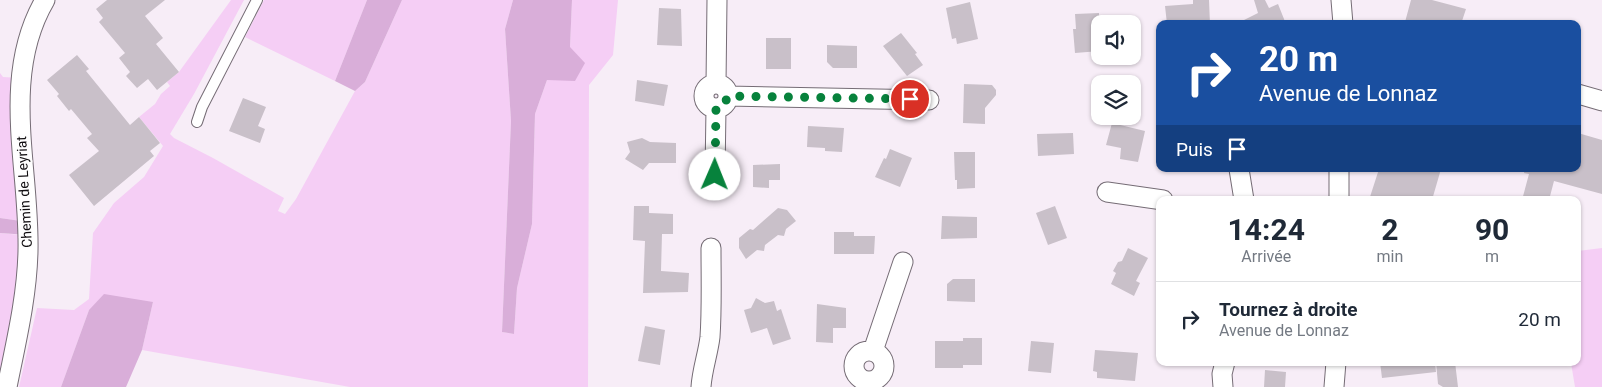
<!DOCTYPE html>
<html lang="fr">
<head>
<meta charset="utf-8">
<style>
  :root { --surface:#fff; --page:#f6f6f7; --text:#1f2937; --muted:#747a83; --line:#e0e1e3 }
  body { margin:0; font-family:Roboto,sans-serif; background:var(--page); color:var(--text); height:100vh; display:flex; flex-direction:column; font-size:19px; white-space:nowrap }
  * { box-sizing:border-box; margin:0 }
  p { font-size:16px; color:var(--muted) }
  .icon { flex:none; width:28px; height:28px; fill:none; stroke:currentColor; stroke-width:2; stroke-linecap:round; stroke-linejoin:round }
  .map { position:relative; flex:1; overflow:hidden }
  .drawer { position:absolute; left:1156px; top:196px; width:425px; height:170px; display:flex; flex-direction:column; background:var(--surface); border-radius:10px; box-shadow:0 1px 4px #0004 }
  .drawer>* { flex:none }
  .hud { position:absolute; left:1156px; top:20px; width:425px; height:152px; border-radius:10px; box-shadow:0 1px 4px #0004; background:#1a4fa0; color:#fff; overflow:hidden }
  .controls { position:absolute; left:1091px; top:15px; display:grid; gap:10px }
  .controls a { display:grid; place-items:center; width:50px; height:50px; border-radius:10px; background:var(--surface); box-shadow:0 1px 4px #0004; font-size:25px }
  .pin { position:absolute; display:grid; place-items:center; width:42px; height:42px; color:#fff; margin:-21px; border:2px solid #fff; border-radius:50%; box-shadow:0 1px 5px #0007 }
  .me { position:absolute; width:55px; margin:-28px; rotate:1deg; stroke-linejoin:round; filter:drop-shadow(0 0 4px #0008) }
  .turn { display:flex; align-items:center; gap:18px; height:105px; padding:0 20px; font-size:22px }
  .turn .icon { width:65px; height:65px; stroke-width:2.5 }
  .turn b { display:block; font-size:35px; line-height:42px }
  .then { display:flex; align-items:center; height:48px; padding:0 20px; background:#0003; gap:10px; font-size:19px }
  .eta { display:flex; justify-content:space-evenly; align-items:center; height:85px; text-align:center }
  .eta b { font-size:30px; font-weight:700; line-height:35px }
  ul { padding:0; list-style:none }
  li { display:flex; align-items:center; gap:15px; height:75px; padding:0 20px; border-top:1px solid var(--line) }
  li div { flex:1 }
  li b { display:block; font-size:19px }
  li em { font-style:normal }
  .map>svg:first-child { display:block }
</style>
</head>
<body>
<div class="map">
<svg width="1602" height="387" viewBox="0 0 1602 387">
  <rect width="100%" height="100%" fill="#f7edf7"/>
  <path fill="#f5cef5" d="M231,0H244L194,94L170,134L174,138L213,158L284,198L278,211L285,214L296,199L355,91L365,82L402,0H513L505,29L511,121L502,332L514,334L517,288L532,224L535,114L547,80L570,47L572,0H618L613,55L589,85L588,387H350L142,350L153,302L89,310L61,387H19L37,308L74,310L89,299L93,233L114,203L144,177L163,146L139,117L155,104L161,94L170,86L167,82L179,72Z
    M264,0H367L335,81L245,37Z
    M0,73L3,77L21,78L28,222L0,218Z
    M0,233L21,235L17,288L0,380Z
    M1602,248V387H1575L1571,363L1578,362V251Z"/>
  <path fill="#d9aed9" d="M367,0H402L365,82L355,91L335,81Z
    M513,0H572L570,47L585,63L575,81L547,80L535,114L532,224L517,288L514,334L502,332L511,121L505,29Z
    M0,218L28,222V235L0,233Z
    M104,294L153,302L142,350L126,387H61L89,310Z"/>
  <path fill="#c9c0c9" d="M107,0H165L145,16L163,38L156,44L179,72L157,90L148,79L137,88L126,76L130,72L119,58L125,53L99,22L103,18L96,9Z
    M1193,0H1209L1210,24H1167L1165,6L1193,4Z
    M1254,0H1265L1269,8L1278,4L1286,24H1236L1258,13Z
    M1411,0H1432L1466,9L1461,24H1413L1405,22Z
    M970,2L978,39L957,44L956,38L952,39L946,8Z
    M659,8L681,9L682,46L657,45Z
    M1099,13L1100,51L1075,53L1073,29H1076L1075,14Z
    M901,33L917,53L915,54L923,65L907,76L883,46Z
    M766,38H791V69H766Z
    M827,45L857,46V68H833L827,62Z
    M77,55L89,69L86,71L130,125L139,117L160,143L150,151L154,156L94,206L69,175L99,151L87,138L92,134L71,109L69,111L57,96L59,94L47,80Z
    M637,80L668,85L664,106L635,101Z
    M964,84L992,85L996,90V95L985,108V124L963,123Z
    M243,98L266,107L258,126L265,129L260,143L229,131Z
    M1112,123L1145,131L1138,162L1120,159L1121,148L1106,145Z
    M808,126L844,128L842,152L825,151V148L807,147Z
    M1073,133L1074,154L1038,156L1037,134Z
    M1578,133L1602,140V194L1554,181L1549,200H1522L1529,174L1524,173L1525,169H1578Z
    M642,138L650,142L676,143V163H649L643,170L625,159L630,152L627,142Z
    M890,149L912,158L900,187L875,177L884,158L886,159Z
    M954,152H975V188L957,189V180H955Z
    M780,164V180H769V188L753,187V165Z
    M1379,169H1441L1432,200H1369Z
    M634,206H649V213L673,214V234H662L661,271L689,273L688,292L643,293L645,241L633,240Z
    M1055,206L1067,238L1048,245L1036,213Z
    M778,208L787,210L796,221L786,229L784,236L778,235L765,245L764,251L757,250L746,259L739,248V238L750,229L753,230Z
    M942,216L977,217V238L941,239Z
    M834,232H854V236H875L874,254H834Z
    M1128,248L1148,258L1136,281L1140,283L1134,296L1111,284L1116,273L1113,271L1118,262L1122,261Z
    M953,279H975V302L947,301V284Z
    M756,298L765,303L774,301L777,311L781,309L791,339L773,345L767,328L751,333L744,310L751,308Z
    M817,304L846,308V328H833V343L816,342Z
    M645,326L665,330L660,365L638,361Z
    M963,338H982V365H963V368H935V341H963Z
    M1031,341L1054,343L1051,373L1028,371Z
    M1095,350L1138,353L1135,381L1097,378V372L1093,371Z
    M1380,362H1435L1436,372L1382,378Z
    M1436,362H1455L1458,387H1443L1438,384Z
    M1265,370L1286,372L1285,387H1264Z"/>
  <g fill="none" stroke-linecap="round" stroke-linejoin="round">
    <g stroke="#756c75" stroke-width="12">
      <path id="lane" d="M197,122L202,107L257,0"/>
    </g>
    <g stroke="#756c75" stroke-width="21">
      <path id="street" d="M1341,0L1343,24
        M716,84L717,0
        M704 96a12 12 0 1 1 24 0a12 12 0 1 1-24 0Z
        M1578,94L1602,101
        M728,96L929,100
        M1239,169L1244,200
        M715,175L716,108
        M1107,192L1163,200
        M1339,200V169
        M873,351L903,262
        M854 366a15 15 0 1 1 30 0a15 15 0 1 1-30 0Z
        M7,387C16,342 27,297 28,251C30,168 0,77 45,0
        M701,387C702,370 708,354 710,337C712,308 711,277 711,248
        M1223,387L1222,374L1225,362
        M1334,387L1336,362"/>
    </g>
    <use href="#lane" stroke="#fff" stroke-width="10"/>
    <use href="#street" stroke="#fff" stroke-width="19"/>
  </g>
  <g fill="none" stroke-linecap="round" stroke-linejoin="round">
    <path stroke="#07823c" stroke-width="9" stroke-dasharray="0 16.2" d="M715,175L716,108L724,105L728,96L910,99"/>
  </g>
  <g text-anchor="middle" stroke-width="4" stroke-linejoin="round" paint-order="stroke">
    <g font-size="14" fill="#110e11" stroke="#fefefe">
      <text transform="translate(24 192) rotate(-93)" y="5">Chemin de Leyriat</text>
    </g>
  </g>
</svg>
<div class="controls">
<a><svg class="icon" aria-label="sound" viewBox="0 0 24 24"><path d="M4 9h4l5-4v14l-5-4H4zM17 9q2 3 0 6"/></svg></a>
<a><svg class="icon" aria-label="layers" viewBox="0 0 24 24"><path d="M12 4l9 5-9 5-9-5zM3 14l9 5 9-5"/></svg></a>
</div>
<div class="pin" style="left:910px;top:99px;background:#d93025"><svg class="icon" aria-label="arrive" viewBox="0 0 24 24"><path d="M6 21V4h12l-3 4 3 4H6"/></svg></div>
<svg class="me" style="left:715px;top:175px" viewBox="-20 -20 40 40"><circle r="19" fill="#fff"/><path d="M0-13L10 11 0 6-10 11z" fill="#07823c"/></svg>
<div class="hud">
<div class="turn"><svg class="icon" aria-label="right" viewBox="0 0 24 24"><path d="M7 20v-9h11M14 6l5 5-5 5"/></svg><div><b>20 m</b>Avenue de Lonnaz</div></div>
<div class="then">Puis<svg class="icon" aria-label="arrive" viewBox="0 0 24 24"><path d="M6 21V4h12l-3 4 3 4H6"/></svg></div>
</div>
<section class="drawer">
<div class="eta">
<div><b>14:24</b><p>Arrivée</p></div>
<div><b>2</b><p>min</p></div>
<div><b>90</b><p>m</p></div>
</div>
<ul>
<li><svg class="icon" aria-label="right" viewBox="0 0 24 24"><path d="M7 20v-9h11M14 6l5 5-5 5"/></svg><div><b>Tournez à droite</b><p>Avenue de Lonnaz</p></div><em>20 m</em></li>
</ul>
</section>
</div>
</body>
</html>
